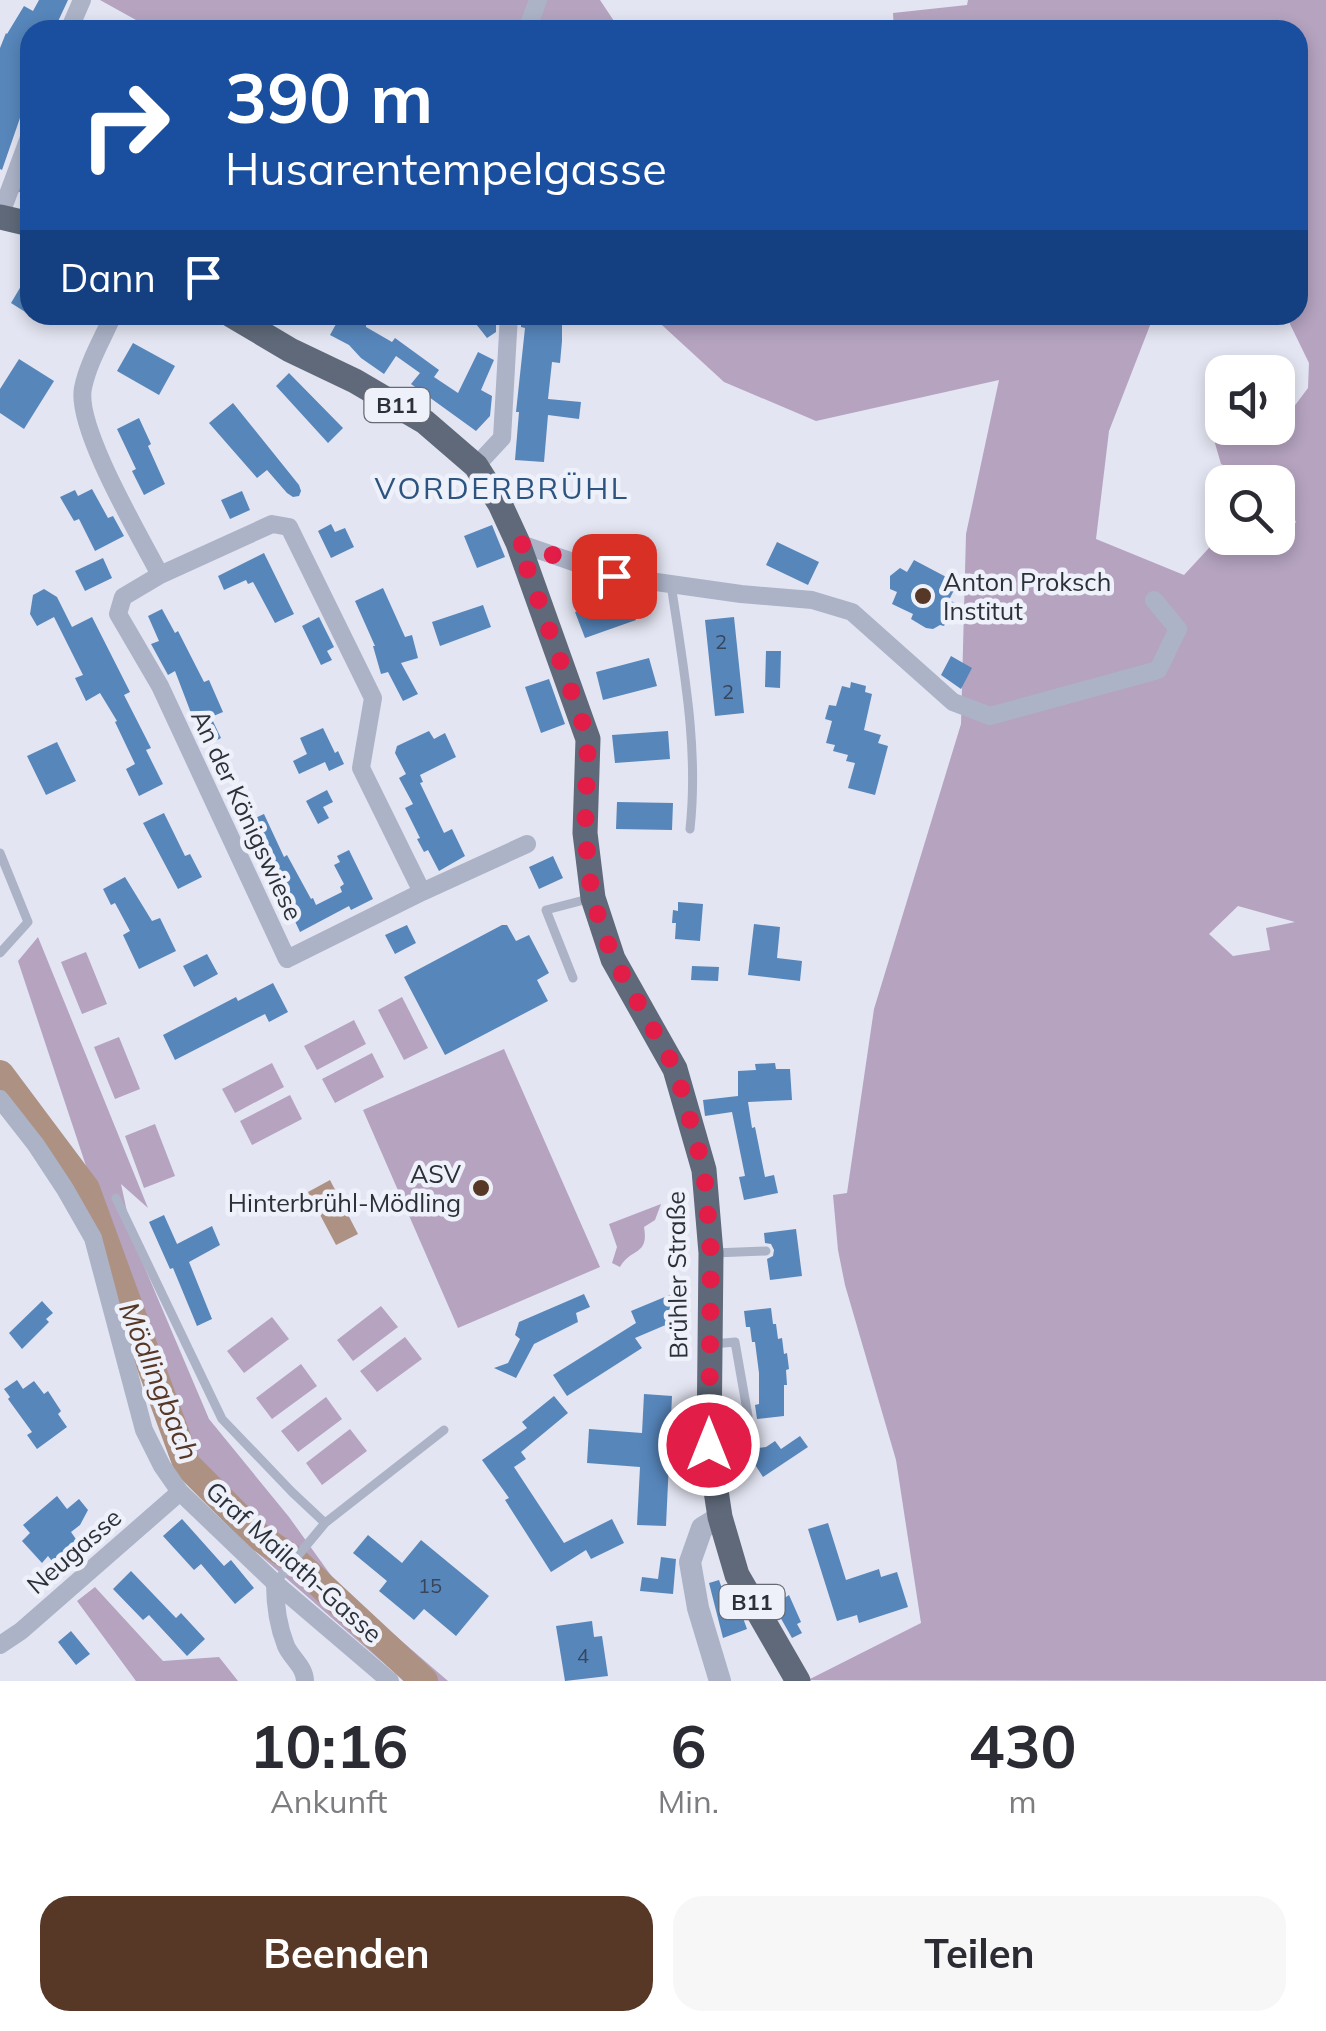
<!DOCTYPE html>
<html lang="de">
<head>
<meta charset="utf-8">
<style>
  :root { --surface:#fff; --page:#f7f7f7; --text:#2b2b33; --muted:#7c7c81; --accent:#573725 }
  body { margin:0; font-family:Mulish,sans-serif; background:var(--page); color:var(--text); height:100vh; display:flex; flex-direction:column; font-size:38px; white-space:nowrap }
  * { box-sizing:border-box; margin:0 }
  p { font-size:32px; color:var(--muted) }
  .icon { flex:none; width:55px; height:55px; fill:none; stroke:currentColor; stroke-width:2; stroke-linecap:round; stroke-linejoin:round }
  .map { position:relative; height:1681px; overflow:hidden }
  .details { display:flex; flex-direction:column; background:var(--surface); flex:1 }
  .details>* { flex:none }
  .guide { position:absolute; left:20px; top:20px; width:1288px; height:305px; border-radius:30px; box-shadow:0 5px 15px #0003; background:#1a4fa0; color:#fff; overflow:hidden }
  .tools { position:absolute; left:1205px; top:355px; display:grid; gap:20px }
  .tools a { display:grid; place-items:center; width:90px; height:90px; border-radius:20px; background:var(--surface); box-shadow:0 5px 15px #0003; font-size:50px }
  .pin { position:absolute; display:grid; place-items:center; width:85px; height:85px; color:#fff; margin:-42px; border-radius:20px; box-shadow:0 5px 15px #0006 }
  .me { position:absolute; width:110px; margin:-55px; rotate:0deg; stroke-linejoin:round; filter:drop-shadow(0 0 8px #0008) }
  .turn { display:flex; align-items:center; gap:35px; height:210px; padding:0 40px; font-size:45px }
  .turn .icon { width:130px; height:130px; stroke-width:2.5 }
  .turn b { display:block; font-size:70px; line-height:85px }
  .then { display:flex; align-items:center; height:95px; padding:0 40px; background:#0003; gap:20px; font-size:38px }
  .eta { display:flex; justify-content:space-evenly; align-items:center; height:170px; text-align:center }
  .eta b { font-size:60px; font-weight:700; line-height:70px }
  .primary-button { display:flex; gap:20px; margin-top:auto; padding:20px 40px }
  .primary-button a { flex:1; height:115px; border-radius:30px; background:var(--accent); color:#fff; font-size:40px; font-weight:700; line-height:115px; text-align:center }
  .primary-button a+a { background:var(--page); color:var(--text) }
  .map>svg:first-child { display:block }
</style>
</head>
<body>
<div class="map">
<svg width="1326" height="1681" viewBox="0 0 1326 1681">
  <rect width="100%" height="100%" fill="#e3e5f2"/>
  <path fill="#b5a3c0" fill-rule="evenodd" d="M100,0H600L620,30H154Z
    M968,0H1326V1681L808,1680L921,1623L896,1460L845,1285L838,1250L833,1195L847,1193L874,1009L961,724L966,534L999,380L816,421L724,382L651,315H1154L1109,431L1096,539L1184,575L1220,536L1281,542L1296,522L1283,497L1278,494V482H1256L1221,464L1212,433L1231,428H1278V413L1293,408L1308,388L1309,363L1290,324L1291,315H1298V30H894L893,13L967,5ZM1238,906L1295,922L1266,928L1270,950L1233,956L1209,934Z
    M38,937L148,1208L121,1184L133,1240L209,1419L289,1517L340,1588L448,1681H404L246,1543L169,1456L97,1199L18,961Z
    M86,952L107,1004L82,1014L61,962Z
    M402,997L428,1048L404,1060L378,1010Z
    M354,1020L366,1044L317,1070L304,1046Z
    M119,1037L140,1089L115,1099L94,1047Z
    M504,1049L600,1267L458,1328L363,1110Z
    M372,1053L384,1077L335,1103L322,1079Z
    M272,1063L284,1087L235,1113L222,1089Z
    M290,1095L302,1119L252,1145L240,1121Z
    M155,1124L175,1176L144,1188L125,1136Z
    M661,1204L655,1220L644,1227C649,1256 632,1247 620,1267L612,1263L617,1247L609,1224Z
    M381,1306L398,1327L353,1361L337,1340Z
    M272,1317L289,1339L244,1373L227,1351Z
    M405,1337L422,1359L377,1392L360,1371Z
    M301,1364L317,1386L272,1419L256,1398Z
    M326,1397L342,1419L298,1452L281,1431Z
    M350,1429L367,1451L322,1485L306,1463Z
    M95,1587L163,1661L219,1657L238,1681H136L77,1601Z"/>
  <path fill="#ad9284" d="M330,1180L358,1234L336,1245L308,1192Z"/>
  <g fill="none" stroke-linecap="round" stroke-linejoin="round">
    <path stroke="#ad9284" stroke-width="5" d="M17,190L30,186"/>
    <path stroke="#ad9284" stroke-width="28" d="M0,1074L86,1189L187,1465L259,1537L294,1560L424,1681"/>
  </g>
  <path fill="#5786bb" d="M39,0H68L54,30H30V89L2,170L0,169V48L6,33L7,34L24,6L33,11Z
    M30,271V315L11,303Z
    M341,315L354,319L356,316L366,322V327L392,342L395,338L439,370L434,377L458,393L478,352L494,360L481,390L492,396L490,416L476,431L411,384L420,373L396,356L384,374L361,358L349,345L330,335Z
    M469,315H496V332L487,338Z
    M521,315H562V341L560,363L552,362L548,399L581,402L579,419L548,415L544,462L515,460L519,412H516L525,328L521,327Z
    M133,343L175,366L159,395L117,371Z
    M19,359L54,381L24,429L0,413V389Z
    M289,373L343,428L328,443L276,386Z
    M233,403L299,485L301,491L299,496L293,497L287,493L267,470L257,478L209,423Z
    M139,418L151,444L148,446L165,484L144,495L132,471L136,469L117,429Z
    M92,489L108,518L113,516L124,536L95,551L79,519L74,521L60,497L75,490L78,496Z
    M242,491L250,510L230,519L221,500Z
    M331,524L335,532L345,528L354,547L331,558L318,531Z
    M492,525L505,557L477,568L464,536Z
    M777,542L819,562L808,585L766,565Z
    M264,553L294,614L275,623L253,582L248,584L246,580L224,590L218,576Z
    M103,558L112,578L85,591L75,571Z
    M914,560L950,579L948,583L956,586L949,600L955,603L944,626L940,625L933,629L926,628L911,619L913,614L892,604L897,592L890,589V576L900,568L907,572Z
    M383,588L405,637L412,635L418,658L401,663L418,694L403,701L388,672L381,674L373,646H375L355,601Z
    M44,589L57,597L72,627L92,617L130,692L124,695L151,748L146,750L163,784L139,796L126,769L135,764L115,722L117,721L100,693L86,701L75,678L83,675L54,617L37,626L30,614L33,595Z
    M629,594L636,620L585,638L575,612Z
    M483,605L491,627L440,646L432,622Z
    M162,609L175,633L178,631L204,682L209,680L223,712L211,717L221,738L204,747L175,671L168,675L151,644L159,641L148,616Z
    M319,617L334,647L327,651L332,660L321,665L302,626Z
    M734,617L744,713L715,716L705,620Z
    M766,651H781L780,688L765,687Z
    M951,656L972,668L961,689L941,675Z
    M649,658L657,686L603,700L596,672Z
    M549,679L565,724L541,733L525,687Z
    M851,682L866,686L865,692L872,694L864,730L881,735L878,743L888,746L875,795L848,788L855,763L846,761L848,755L833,751L835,745L826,743L832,721L825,719L829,705L836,706L842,686L850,688Z
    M323,728L335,753L338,751L344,764L329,771L325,762L299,774L293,761L307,754L300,738Z
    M429,731L434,739L445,733L456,757L420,775L423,782L420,783L444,833L452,829L465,856L439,871L428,850L424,852L417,839L420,838L405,808L413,804L399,778L406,774L395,753L397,746Z
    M668,731L670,759L615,763L612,735Z
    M57,742L76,781L46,795L27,756Z
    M327,790L333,802L323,807L329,818L318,824L306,801Z
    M617,802L673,803L672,830L616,829Z
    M164,813L185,856L190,854L202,877L178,889L143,823Z
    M264,814L284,857L287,855L311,899L313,898L316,905L342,892L340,887L344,884L334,865L340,862L337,856L349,850L373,899L351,910L349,906L300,932L280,889L260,852L256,854L242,824Z
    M553,856L563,878L539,889L529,867Z
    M125,877L152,921L160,918L176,951L139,969L123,935L130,931L115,903L111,905L103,889Z
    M678,902L703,904L700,941L675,939L676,923H672L673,910L678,911Z
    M754,924L780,927L777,958L802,961L800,981L748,975Z
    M407,925L416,943L395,954L385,935Z
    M502,925H507L516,941L529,935L549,973L537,980L548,1001L445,1055L404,977Z
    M207,954L218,974L194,987L183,966Z
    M692,966L719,967L718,981L691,980Z
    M273,983L288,1012L269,1022L265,1014L175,1060L163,1035L236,997L238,1001Z
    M775,1063L776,1069H790L792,1100L748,1102L752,1128L755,1127L765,1177L774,1175L778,1193L744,1200L739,1177L745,1176L732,1112L705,1116L703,1100L738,1096V1071L756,1070L755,1064Z
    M164,1215L177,1244L212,1226L220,1245L189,1262L212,1319L197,1326L173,1268L170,1269L149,1222Z
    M796,1229L802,1276L770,1280L767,1259L773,1256L774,1250L771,1244L765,1243L764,1233Z
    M584,1294L590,1307L576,1313L578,1322L534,1344L516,1378L494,1368L508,1363L520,1339L515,1335L519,1322Z
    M672,1294L682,1318L635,1338L642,1348L567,1396L553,1375L636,1323L631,1311Z
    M42,1301L53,1313L46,1319L49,1322L22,1349L9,1333Z
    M771,1308L773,1324H776L778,1339L782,1338L784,1354L787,1353L789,1369L786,1370L787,1385H784V1416L757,1419L755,1405L759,1404V1373L755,1342H752L750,1327H746L744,1311Z
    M17,1380L23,1389L34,1381L44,1394L48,1391L61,1411L58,1414L67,1427L37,1449L27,1435L32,1432L8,1399L10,1397L4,1389Z
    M644,1394L672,1396L666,1526L637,1525L640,1467L587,1463L589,1429L642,1433Z
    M554,1396L568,1413L521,1452L526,1459L514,1467L564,1543L612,1519L624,1543L591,1559L586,1550L551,1572L505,1500L509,1498L482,1460L527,1428L522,1422Z
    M741,1419L747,1424L751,1449L766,1447L775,1441L781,1449L800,1436L808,1447L763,1477L752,1460L744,1461L729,1450L726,1421Z
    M57,1496L67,1509L79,1499L88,1510L80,1525L71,1532L80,1545L55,1565L48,1556L42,1563L22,1541L30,1533L23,1525Z
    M182,1519L224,1566L231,1560L254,1588L235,1604L201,1564L194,1570L163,1536Z
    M828,1523L846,1580L879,1569L881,1577L897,1572L908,1607L859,1623L857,1615L837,1621L808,1529Z
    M368,1535L402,1563L421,1540L489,1596L456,1636L424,1609L414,1620L379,1591L387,1581L353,1553Z
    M661,1557L676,1559L673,1594L640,1591L642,1577L658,1579Z
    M131,1571L176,1618L181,1613L205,1639L187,1656L149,1615L143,1620L113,1589Z
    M719,1580L724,1594L728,1592L729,1594L738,1619L743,1618L747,1629L723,1638L709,1583Z
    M775,1587L783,1599L789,1595L801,1622L797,1624L802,1633L792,1638L766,1592Z
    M592,1621L594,1637L602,1636L608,1676L565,1681L556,1626Z
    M71,1631L90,1654L76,1665L58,1642Z"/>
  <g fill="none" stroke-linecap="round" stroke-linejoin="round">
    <path stroke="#acb3c7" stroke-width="9" d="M671,584C683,666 699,746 690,829
      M0,853L28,922L0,953
      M573,978L546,910L588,899
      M116,1198L222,1419L292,1492L325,1523
      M714,1253L766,1251
      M713,1344L735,1342L748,1416
      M275,1583L325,1523L444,1430"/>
    <path stroke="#acb3c7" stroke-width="18" d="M69,30L82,0
      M527,30L538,0
      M0,216L30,135
      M113,315C103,338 88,363 83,388C75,427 140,536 160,575
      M476,466L502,438L509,315
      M518,543L614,576L741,594L812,600L852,612L953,702L990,716L1158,670L1178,629L1154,600
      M422,892L361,768L373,698L289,527L272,524L160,575L123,597L118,614L160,686L287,959L422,892L527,844
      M0,1099L36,1145L65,1189L93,1238L144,1430L162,1466L180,1492L275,1583L390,1681
      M275,1583C275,1605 278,1626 286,1646C292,1659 305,1667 305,1681
      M0,1645L21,1631L180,1492"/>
    <path stroke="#acb3c7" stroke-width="22" d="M720,1517L702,1528L690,1562L698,1608L720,1681"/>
    <path stroke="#5f6979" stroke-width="25" d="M0,217L30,224
      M231,315L290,350L355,381L425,422L476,466L500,504L518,543L588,739L585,833L593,898L613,959L675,1069L704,1170L711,1253L709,1445L720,1517L737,1575L798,1681"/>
  </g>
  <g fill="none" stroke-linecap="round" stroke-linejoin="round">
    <path stroke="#e11d48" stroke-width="18" stroke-dasharray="0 32.4" d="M614,576L518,543L588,738L585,833L592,898L613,958L676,1070L704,1170L711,1253L709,1445"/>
  </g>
  <g fill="#573725" stroke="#eff1fa" stroke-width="4">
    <circle cx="923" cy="596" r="10"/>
    <circle cx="481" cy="1188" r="10"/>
  </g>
  <g text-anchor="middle" stroke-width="9" stroke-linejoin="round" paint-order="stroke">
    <g font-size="20" fill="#37465a">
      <text x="721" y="649">2</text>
      <text x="728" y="699">2</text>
      <text x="430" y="1593">15</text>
      <text x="583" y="1663">4</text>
    </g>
    <g fill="#eff1fa" stroke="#666b73" stroke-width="2.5">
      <rect x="364.5" y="388" width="65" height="34" rx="8"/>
      <rect x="719.5" y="1585" width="65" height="34" rx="8"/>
    </g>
    <g font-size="22" font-weight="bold" fill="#2c3139">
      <text x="397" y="413">B11</text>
      <text x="752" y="1610">B11</text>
    </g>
    <g font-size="25" fill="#2c3139" stroke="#eff1fa" text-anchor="start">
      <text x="943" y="591">Anton Proksch<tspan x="943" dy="29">Institut</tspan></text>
      <text x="461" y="1183" text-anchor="end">ASV<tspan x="461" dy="29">Hinterbrühl-Mödling</tspan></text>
    </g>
    <g font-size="25" fill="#2c3139" stroke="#eff1fa">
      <text transform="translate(247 815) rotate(65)" y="9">An der Königswiese</text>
      <text transform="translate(677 1275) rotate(-91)" y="9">Brühler Straße</text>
      <text transform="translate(74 1551) rotate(-41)" y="9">Neugasse</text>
      <text transform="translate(294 1562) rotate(42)" y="9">Graf Mailath-Gasse</text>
    </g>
    <g font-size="28" font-style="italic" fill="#573725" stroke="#eff1fa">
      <text transform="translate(159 1381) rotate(68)" y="10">Mödlingbach</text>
    </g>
    <g font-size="30" letter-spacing="2.5" fill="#2c5481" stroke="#eff1fa">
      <text x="502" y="499">VORDERBRÜHL</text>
    </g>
  </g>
</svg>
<div class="tools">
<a><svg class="icon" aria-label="sound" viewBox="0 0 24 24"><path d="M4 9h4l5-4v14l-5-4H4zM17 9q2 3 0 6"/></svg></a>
<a><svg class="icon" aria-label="search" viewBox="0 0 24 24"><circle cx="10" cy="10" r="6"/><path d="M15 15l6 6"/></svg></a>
</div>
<div class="pin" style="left:614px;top:576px;background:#d93025"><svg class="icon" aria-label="arrive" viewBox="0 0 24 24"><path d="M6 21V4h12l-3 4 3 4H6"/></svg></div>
<svg class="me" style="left:709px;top:1445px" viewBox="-20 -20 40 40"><circle r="17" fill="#e11d48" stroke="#fff" stroke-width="3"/><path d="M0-11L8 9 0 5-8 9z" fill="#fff"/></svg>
<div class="guide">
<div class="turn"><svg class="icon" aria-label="right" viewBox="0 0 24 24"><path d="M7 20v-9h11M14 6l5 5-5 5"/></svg><div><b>390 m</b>Husarentempelgasse</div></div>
<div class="then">Dann<svg class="icon" aria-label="arrive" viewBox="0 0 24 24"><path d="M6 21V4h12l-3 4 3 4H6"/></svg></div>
</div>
</div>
<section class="details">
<div class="eta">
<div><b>10:16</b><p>Ankunft</p></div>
<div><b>6</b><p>Min.</p></div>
<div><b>430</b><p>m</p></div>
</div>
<div class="primary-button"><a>Beenden</a><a>Teilen</a></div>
</section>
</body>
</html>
